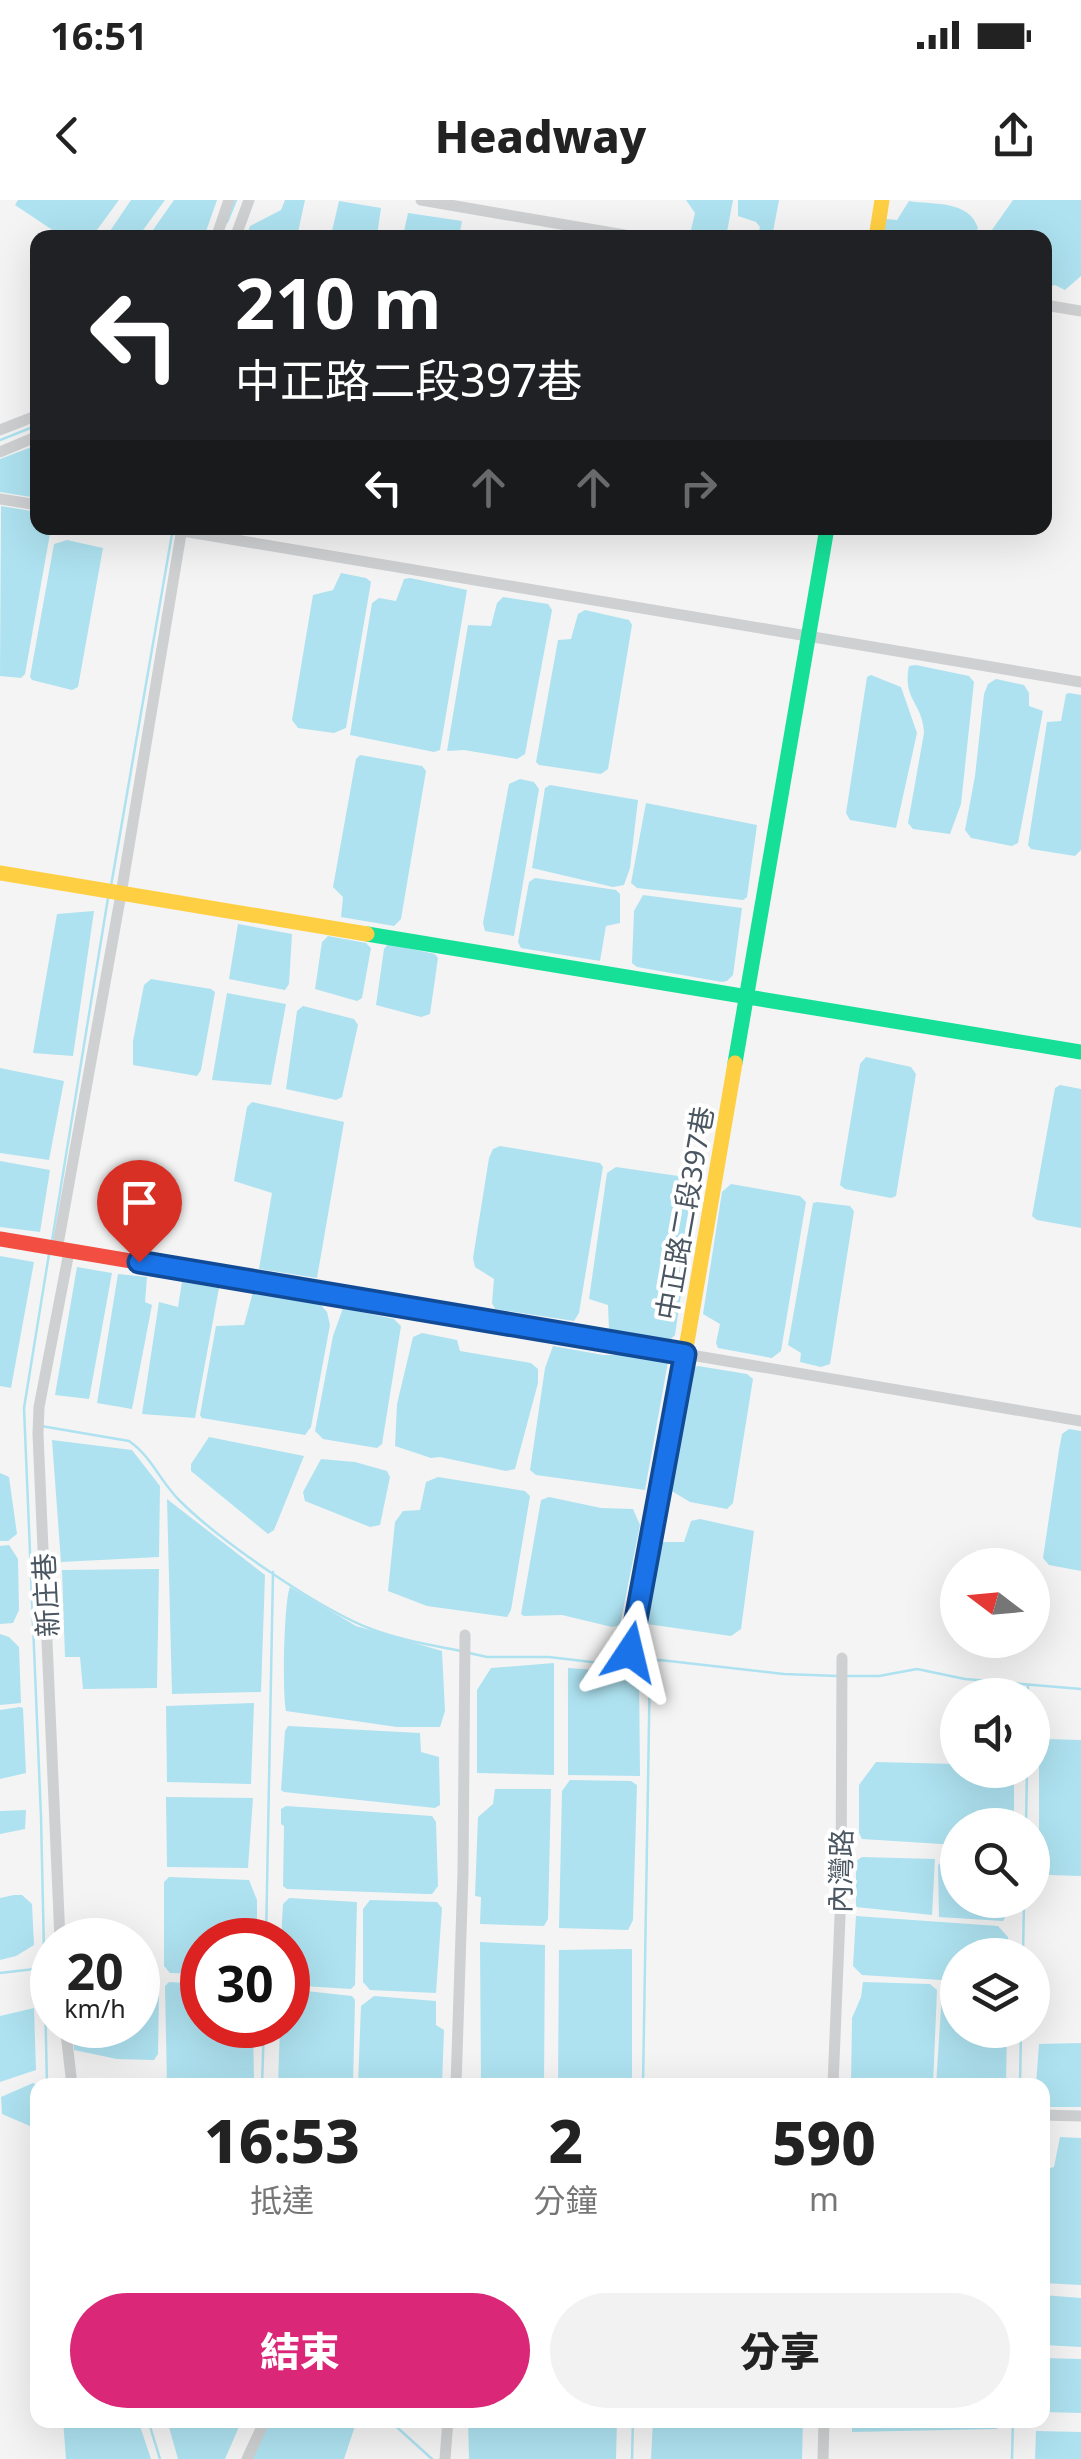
<!DOCTYPE html>
<html lang="zh-TW">
<head>
<meta charset="utf-8">
<style>
  :root { --surface:#fff; --page:#f2f2f2; --text:#222; --muted:#767676; --accent:#db2777 }
  body { margin:0; font-family:"Noto Sans","Noto Sans TC",sans-serif; background:var(--page); color:var(--text); height:100vh; display:flex; flex-direction:column; font-size:38px; white-space:nowrap }
  * { box-sizing:border-box; margin:0 }
  p { font-size:32px; color:var(--muted) }
  .icon { flex:none; width:55px; height:55px; fill:none; stroke:currentColor; stroke-width:2; stroke-linecap:round; stroke-linejoin:round }
  .map { position:relative; flex:1; overflow:hidden }
  .panel { position:absolute; left:30px; top:1878px; width:1020px; height:350px; display:flex; flex-direction:column; background:var(--surface); border-radius:20px; box-shadow:0 10px 40px #0002 }
  .panel>* { flex:none }
  .banner { position:absolute; left:30px; top:30px; width:1022px; height:305px; border-radius:20px; box-shadow:0 10px 40px #0002; background:#202124; color:#fff; overflow:hidden }
  .needle { width:65px; rotate:286deg }
  .controls { position:absolute; left:940px; top:1348px; display:grid; gap:20px }
  .controls a { display:grid; place-items:center; width:110px; height:110px; border-radius:50%; background:var(--surface); box-shadow:0 10px 40px #0002; font-size:50px }
  .speed { position:absolute; left:30px; top:1718px; display:flex; gap:20px; font-size:50px; font-weight:700; text-align:center }
  .speed>* { display:grid; place-content:center; width:130px; height:130px; border-radius:50%; background:var(--surface); box-shadow:0 10px 40px #0002; line-height:1 }
  .speed small { font-size:25px; font-weight:400 }
  .speed .limit { border:15px solid #d22; background:#fff; color:#111 }
  .pin { position:absolute; display:grid; place-items:center; width:85px; height:85px; color:#fff; margin:-102px -42px; border-radius:50% 50% 50% 0; rotate:-45deg; box-shadow:0 0 10px #0007 }
  .pin .icon { rotate:45deg }
  .me { position:absolute; width:110px; margin:-55px; rotate:10deg; stroke-linejoin:round; filter:drop-shadow(0 0 8px #0008) }
  .turn { display:flex; align-items:center; gap:35px; height:210px; padding:0 40px; font-size:45px }
  .turn .icon { width:130px; height:130px; stroke-width:2.5 }
  .turn b { display:block; font-size:70px; line-height:85px }
  .lanes { display:flex; align-items:center; height:95px; padding:0 40px; background:#0003; justify-content:center; gap:50px; direction:ltr }
  .lanes .off { opacity:.35 }
  .eta { display:flex; justify-content:space-evenly; align-items:center; height:170px; text-align:center }
  .eta b { font-size:60px; font-weight:800; line-height:70px }
  .button { display:flex; gap:20px; margin-top:auto; padding:20px 40px }
  .button a { flex:1; height:115px; border-radius:60px; background:var(--accent); color:#fff; font-size:40px; font-weight:800; line-height:115px; text-align:center }
  .button a+a { background:var(--page); color:var(--text) }
  .status { display:flex; justify-content:space-between; align-items:center; height:70px; padding:0 50px; background:var(--surface); direction:ltr }
  .status svg { height:28px; fill:currentColor }
  header { display:flex; justify-content:space-between; align-items:center; height:130px; padding:0 40px; background:var(--surface); font-size:45px; font-weight:800 }
  .map>svg:first-child { display:block }
</style>
</head>
<body>
<div class="status"><b>16:51</b><svg viewBox="0 0 49 12"><path d="M0 12V9h3v3zM5 12V6h3v6zM10 12V3h3v9zM15 12V0h3v12zM26 1h20v11H26zM47 4h2v5h-2z"/></svg></div>
<header><svg class="icon" aria-label="back" viewBox="0 0 24 24"><path d="M15 5l-7 7 7 7"/></svg>Headway<svg class="icon" aria-label="share" viewBox="0 0 24 24"><path d="M12 15V3M7 8l5-5 5 5M5 13v7h14v-7"/></svg></header>
<div class="map">
<svg width="1081" height="2259" viewBox="0 0 1081 2259">
  <rect width="100%" height="100%" fill="#f4f4f4"/>
  <path fill="#aee2f0" d="M18,0H119L91,38L63,37L15,5Z
    M131,0H165L138,37H106Z
    M174,0H217L204,37H148Z
    M285,0H305L297,37H246L250,26L281,10Z
    M686,0H733L726,37L690,34L695,13Z
    M738,0H779L772,37H757L760,27L756,22L738,16Z
    M1013,0H1081V76L1065,90L1055,85L1045,88V38L987,37Z
    M339,1L381,8L377,35L403,36L408,13L462,21L459,37H304L305,33L332,31Z
    M909,1C934,5 969,0 978,28L972,37L882,38L885,19L897,20Z
    M37,245V298L0,292V259Z
    M1,306L37,312L38,328H51L25,474L21,478L0,476Z
    M67,340L103,348L78,487L72,490L32,480L30,477L54,344Z
    M341,373L366,378L371,382L346,528L334,533L298,528L292,520L313,395L333,390Z
    M410,378L467,390L440,550L434,552L350,535L372,403L379,398L396,401L404,379Z
    M503,397L548,404L552,410L525,554L517,559L464,550L447,551L468,425L491,426L497,403Z
    M585,410L629,420L632,425L608,569L601,574L539,565L536,562L558,440L571,439L578,414Z
    M916,465L969,476L974,482L961,604L950,634L913,629L908,623L924,533C923,503 902,500 909,466Z
    M871,475L901,487L917,533L896,628L850,620L846,613L867,477Z
    M996,479L1024,485L1029,493V506L1043,511L1018,643L1012,646L971,638L965,630L975,576L984,494L988,484Z
    M1069,493L1081,495V650L1075,656L1031,649L1028,645L1047,522L1061,521L1066,494Z
    M360,555L422,566L426,571L401,719L394,726L341,717L343,697L333,687L356,559Z
    M520,579L534,582L539,589L514,736L485,731L483,723L509,584Z
    M550,585L638,600L630,668L624,685L613,687L532,668L545,588Z
    M646,603L757,625L747,697L743,700L637,688L631,683Z
    M535,678L616,690L620,694V723L606,726L600,761L521,748L518,742L529,682Z
    M643,695L742,708L733,775L727,781L722,782L637,767L632,763L634,711Z
    M94,711L73,856L33,853L57,714Z
    M238,724L292,734L289,784L285,790L229,779Z
    M328,736L366,743L371,748L362,798L357,801L315,789L322,742Z
    M388,744L435,754L438,758L430,814L421,817L376,805L384,749Z
    M151,779L211,789L215,792L201,870L197,876L133,865V841L144,785Z
    M227,793L286,804L271,885L212,880Z
    M303,806L354,819L358,825L342,897L336,900L286,889L297,811Z
    M866,857L911,867L916,874L896,996L891,998L845,989L840,985L860,864Z
    M0,868L64,881L49,960L0,953Z
    M1060,885L1081,889V1028L1037,1020L1032,1016L1055,888Z
    M252,902L344,922L317,1078L259,1069L272,993L234,981L247,907Z
    M500,946L600,963L603,967L579,1113L574,1121L495,1109L492,1103L494,1079L475,1067L473,1058L489,958L493,949Z
    M0,961L50,970L40,1032L0,1027Z
    M616,967L692,978L697,985L675,1135L670,1140L609,1129L608,1105L589,1099L607,973Z
    M731,984L800,996L806,1002L781,1151L772,1158L718,1148L716,1143L720,1124L703,1114L722,992Z
    M817,1002L850,1006L854,1011L830,1164L821,1167L800,1162L801,1153L788,1145L813,1003Z
    M0,1056L34,1062L11,1188L0,1186Z
    M77,1067L112,1073L89,1199L55,1195Z
    M118,1074L147,1077L145,1102L152,1105L132,1209L97,1203Z
    M182,1082L219,1088L195,1218L142,1214L159,1102L178,1107Z
    M253,1092L320,1104L327,1112L330,1125L311,1227L305,1235L202,1218L200,1215L216,1126L244,1125Z
    M343,1108L394,1119L401,1126L382,1244L377,1248L323,1239L315,1231L333,1136Z
    M422,1133L457,1140L460,1151L531,1163L538,1169V1183L515,1269L506,1271L440,1257L431,1258L395,1246L397,1204L413,1137Z
    M553,1146L603,1155H638L668,1162L645,1290L536,1275L530,1270L545,1168Z
    M698,1166L747,1174L753,1179L733,1303L727,1309L690,1302L670,1290L690,1169Z
    M1069,1229L1081,1231V1371L1049,1365L1043,1358L1059,1250L1062,1234Z
    M209,1237L304,1256L274,1330L268,1334L191,1271V1264Z
    M52,1240L132,1250L160,1286L159,1357L61,1362Z
    M321,1259L355,1262L387,1271L390,1277L380,1325L370,1327L305,1301L303,1292Z
    M0,1273L9,1277L17,1334L8,1341H0Z
    M438,1277L525,1291L530,1296L511,1410L507,1417L427,1406L388,1391L395,1322L403,1311L420,1310L426,1282Z
    M549,1297L601,1308L633,1309L640,1325L620,1425L612,1427L562,1415L524,1416L521,1414L541,1300Z
    M167,1299L265,1375L261,1492L172,1494Z
    M700,1319L754,1331L741,1429L731,1436L647,1424L657,1353L662,1342H684L691,1321Z
    M9,1345L18,1359L19,1410L13,1423L0,1424V1346Z
    M159,1369L157,1488L83,1489L80,1457H65L62,1370Z
    M290,1387L356,1426L442,1451L445,1511L440,1527H397L286,1511C282,1494 284,1400 290,1387Z
    M0,1434L9,1437L19,1447L21,1503L0,1505Z
    M554,1463V1575L477,1573V1490L491,1468Z
    M568,1468L639,1473L640,1576L568,1575Z
    M254,1503L251,1584L167,1582L166,1506Z
    M20,1507L23,1508L26,1573L0,1579V1510Z
    M288,1526L420,1533L421,1552L439,1557L440,1605L435,1608L284,1592L281,1590L285,1531Z
    M1047,1539L1081,1540V1676L1049,1675L1039,1667V1548Z
    M876,1562L957,1564L958,1570H1014V1625H958L957,1645L862,1639L859,1633V1585Z
    M570,1580L631,1581L637,1585L633,1720L628,1730L559,1728L562,1591Z
    M495,1589H551L548,1719L544,1726L480,1724L481,1697L475,1696L478,1617L493,1604Z
    M166,1597L253,1598L248,1668L167,1667Z
    M286,1606L432,1616L436,1622L438,1686L432,1694H426L287,1689L283,1686L284,1626L281,1624V1609Z
    M26,1610L25,1629L0,1634V1611Z
    M862,1657L935,1659L932,1715L856,1707V1661Z
    M947,1657H957L958,1700H1007L1006,1716L1003,1721L939,1717L938,1665Z
    M169,1677L249,1680L257,1700V1740H202V1774L170,1773L164,1766V1682Z
    M14,1695H22L32,1704L34,1745L16,1756L0,1760V1698Z
    M289,1698L357,1702L355,1785L351,1789L288,1785V1740H281L283,1704Z
    M370,1700L437,1702L442,1708L436,1793L370,1790L363,1782V1709Z
    M856,1716L998,1726L1008,1737V1755H958L957,1781L862,1775L853,1766Z
    M480,1742L545,1745L544,1885H481Z
    M632,1749V1885H558L559,1750Z
    M138,1780L152,1783L159,1788L158,1854L154,1860L117,1859L74,1850L72,1825H138Z
    M169,1782L202,1784V1825H253L254,1880L248,1885H167L165,1786Z
    M863,1782L930,1784L937,1790L933,1885H851L852,1818L861,1797Z
    M949,1787H957L958,1830H1007L1006,1885H936L942,1793Z
    M288,1789L352,1796L355,1800L353,1885H278L280,1825H288Z
    M374,1796L436,1801V1825L444,1830L442,1885H358L361,1806Z
    M34,1808L36,1870L0,1882V1816Z
    M1081,1843V1907H1048L1043,1901L1042,1885H1036L1039,1844Z
    M33,1883L37,1885V1929L2,1914L1,1897Z
    M1060,1937L1081,1938V2085L1043,2083V1970L1054,1967Z
    M1043,2095L1081,2098V2147L1043,2145Z
    M1042,2158L1081,2159V2213L1043,2212Z
    M63,2220H138L151,2259H66Z
    M167,2220H242L225,2259H178Z
    M267,2220H357L344,2259H248Z
    M468,2220H617L616,2259H469Z
    M653,2220H803L802,2259H651Z
    M852,2220H998L997,2229L852,2232Z
    M1036,2231L1081,2232V2259H1035Z"/>
  <g fill="none" stroke-linecap="round" stroke-linejoin="round">
    <path stroke="#aee2f0" stroke-width="2.5" d="M227,22L236,0
      M0,240L38,225
      M111,686L172,334
      M52,1041L108,698
      M41,1226L129,1241C151,1256 160,1281 179,1300C220,1341 317,1408 371,1429C400,1440 431,1445 461,1451
      M469,1453L487,1457H549L617,1465L660,1460L784,1474L838,1476
      M846,1476H879L917,1469L965,1479L1081,1489
      M1028,1495V1486
      M1026,1625L1027,1570
      M266,1740L273,1372
      M1023,1755L1024,1700
      M0,1773L43,1768
      M47,1885L41,1617L24,1208L49,1054
      M262,1885L264,1825
      M643,1885L650,1462
      M1020,1885L1021,1830
      M148,2220L160,2259
      M389,2220L432,2259
      M632,2259L633,2220
      M1012,2259L1013,2220"/>
    <path stroke="#ced0d2" stroke-width="11" d="M421,0L642,38
      M216,38L229,0
      M235,38L249,0
      M1045,105L1081,111
      M0,230L38,215
      M0,252L38,236
      M0,299L38,305
      M165,328L1081,482
      M57,1050L121,694L182,328
      M630,1452L685,1154L1081,1221
      M60,1740L38,1234L39,1207L69,1052
      M65,1825L72,1885
      M456,1885L463,1673L465,1435
      M833,1885L841,1693L842,1458
      M1042,1915L1081,1916
      M247,2259L265,2220
      M445,2259L448,2220
      M823,2259L824,2220"/>
    <path stroke="#16e098" stroke-width="15" d="M367,734L1081,852
      M735,863L827,328"/>
    <path stroke="#ffcf43" stroke-width="15" d="M876,38L882,0
      M0,673L367,734
      M416,1109L685,1154L735,863"/>
    <path stroke="#f24e42" stroke-width="15" d="M0,1039L416,1109"/>
  </g>
  <g fill="none" stroke-linecap="round" stroke-linejoin="round">
    <g stroke="#114b97" stroke-width="25">
      <path id="route" d="M139,1062L685,1154L630,1452"/>
    </g>
    <use href="#route" stroke="#1a73e8" stroke-width="18"/>
  </g>
  <g text-anchor="middle" stroke-width="8" stroke-linejoin="round" paint-order="stroke">
    <g font-size="28" fill="#4a5661" stroke="#fff">
      <text transform="translate(685 1013) rotate(-80)" y="10">中正路二段397巷</text>
      <text transform="translate(46 1395) rotate(-93)" y="10">新庄巷</text>
      <text transform="translate(841 1671) rotate(-89)" y="10">內灣路</text>
    </g>
  </g>
</svg>
<div class="controls">
<a><svg class="needle" viewBox="-14 -14 28 28"><path d="M0-13l5 13h-10z" fill="#e53935"/><path d="M0 13l5-13h-10z" fill="#767676"/></svg></a>
<a><svg class="icon" aria-label="sound" viewBox="0 0 24 24"><path d="M4 9h4l5-4v14l-5-4H4zM17 9q2 3 0 6"/></svg></a>
<a><svg class="icon" aria-label="search" viewBox="0 0 24 24"><circle cx="10" cy="10" r="6"/><path d="M15 15l6 6"/></svg></a>
<a><svg class="icon" aria-label="layers" viewBox="0 0 24 24"><path d="M12 4l9 5-9 5-9-5zM3 14l9 5 9-5"/></svg></a>
</div>
<div class="speed"><div>20<small>km/h</small></div><div class="limit">30</div></div>
<div class="pin" style="left:139px;top:1062px;background:#d93025"><svg class="icon" aria-label="arrive" viewBox="0 0 24 24"><path d="M6 21V4h12l-3 4 3 4H6"/></svg></div>
<svg class="me" style="left:630px;top:1452px" viewBox="-20 -20 40 40"><path d="M0-17L14 15 0 8-14 15z" fill="#1a73e8" stroke="#fff" stroke-width="4"/></svg>
<div class="banner">
<div class="turn"><svg class="icon" aria-label="left" viewBox="0 0 24 24"><path d="M17 20v-9H6M10 6l-5 5 5 5"/></svg><div><b>210 m</b>中正路二段397巷</div></div>
<div class="lanes"><svg class="icon" aria-label="left" viewBox="0 0 24 24"><path d="M17 20v-9H6M10 6l-5 5 5 5"/></svg><svg class="icon off" aria-label="ahead" viewBox="0 0 24 24"><path d="M12 20V5M6 11l6-6 6 6"/></svg><svg class="icon off" aria-label="ahead" viewBox="0 0 24 24"><path d="M12 20V5M6 11l6-6 6 6"/></svg><svg class="icon off" aria-label="right" viewBox="0 0 24 24"><path d="M7 20v-9h11M14 6l5 5-5 5"/></svg></div>
</div>
<section class="panel">
<div class="eta">
<div><b>16:53</b><p>抵達</p></div>
<div><b>2</b><p>分鐘</p></div>
<div><b>590</b><p>m</p></div>
</div>
<div class="button"><a>結束</a><a>分享</a></div>
</section>
</div>
</body>
</html>
